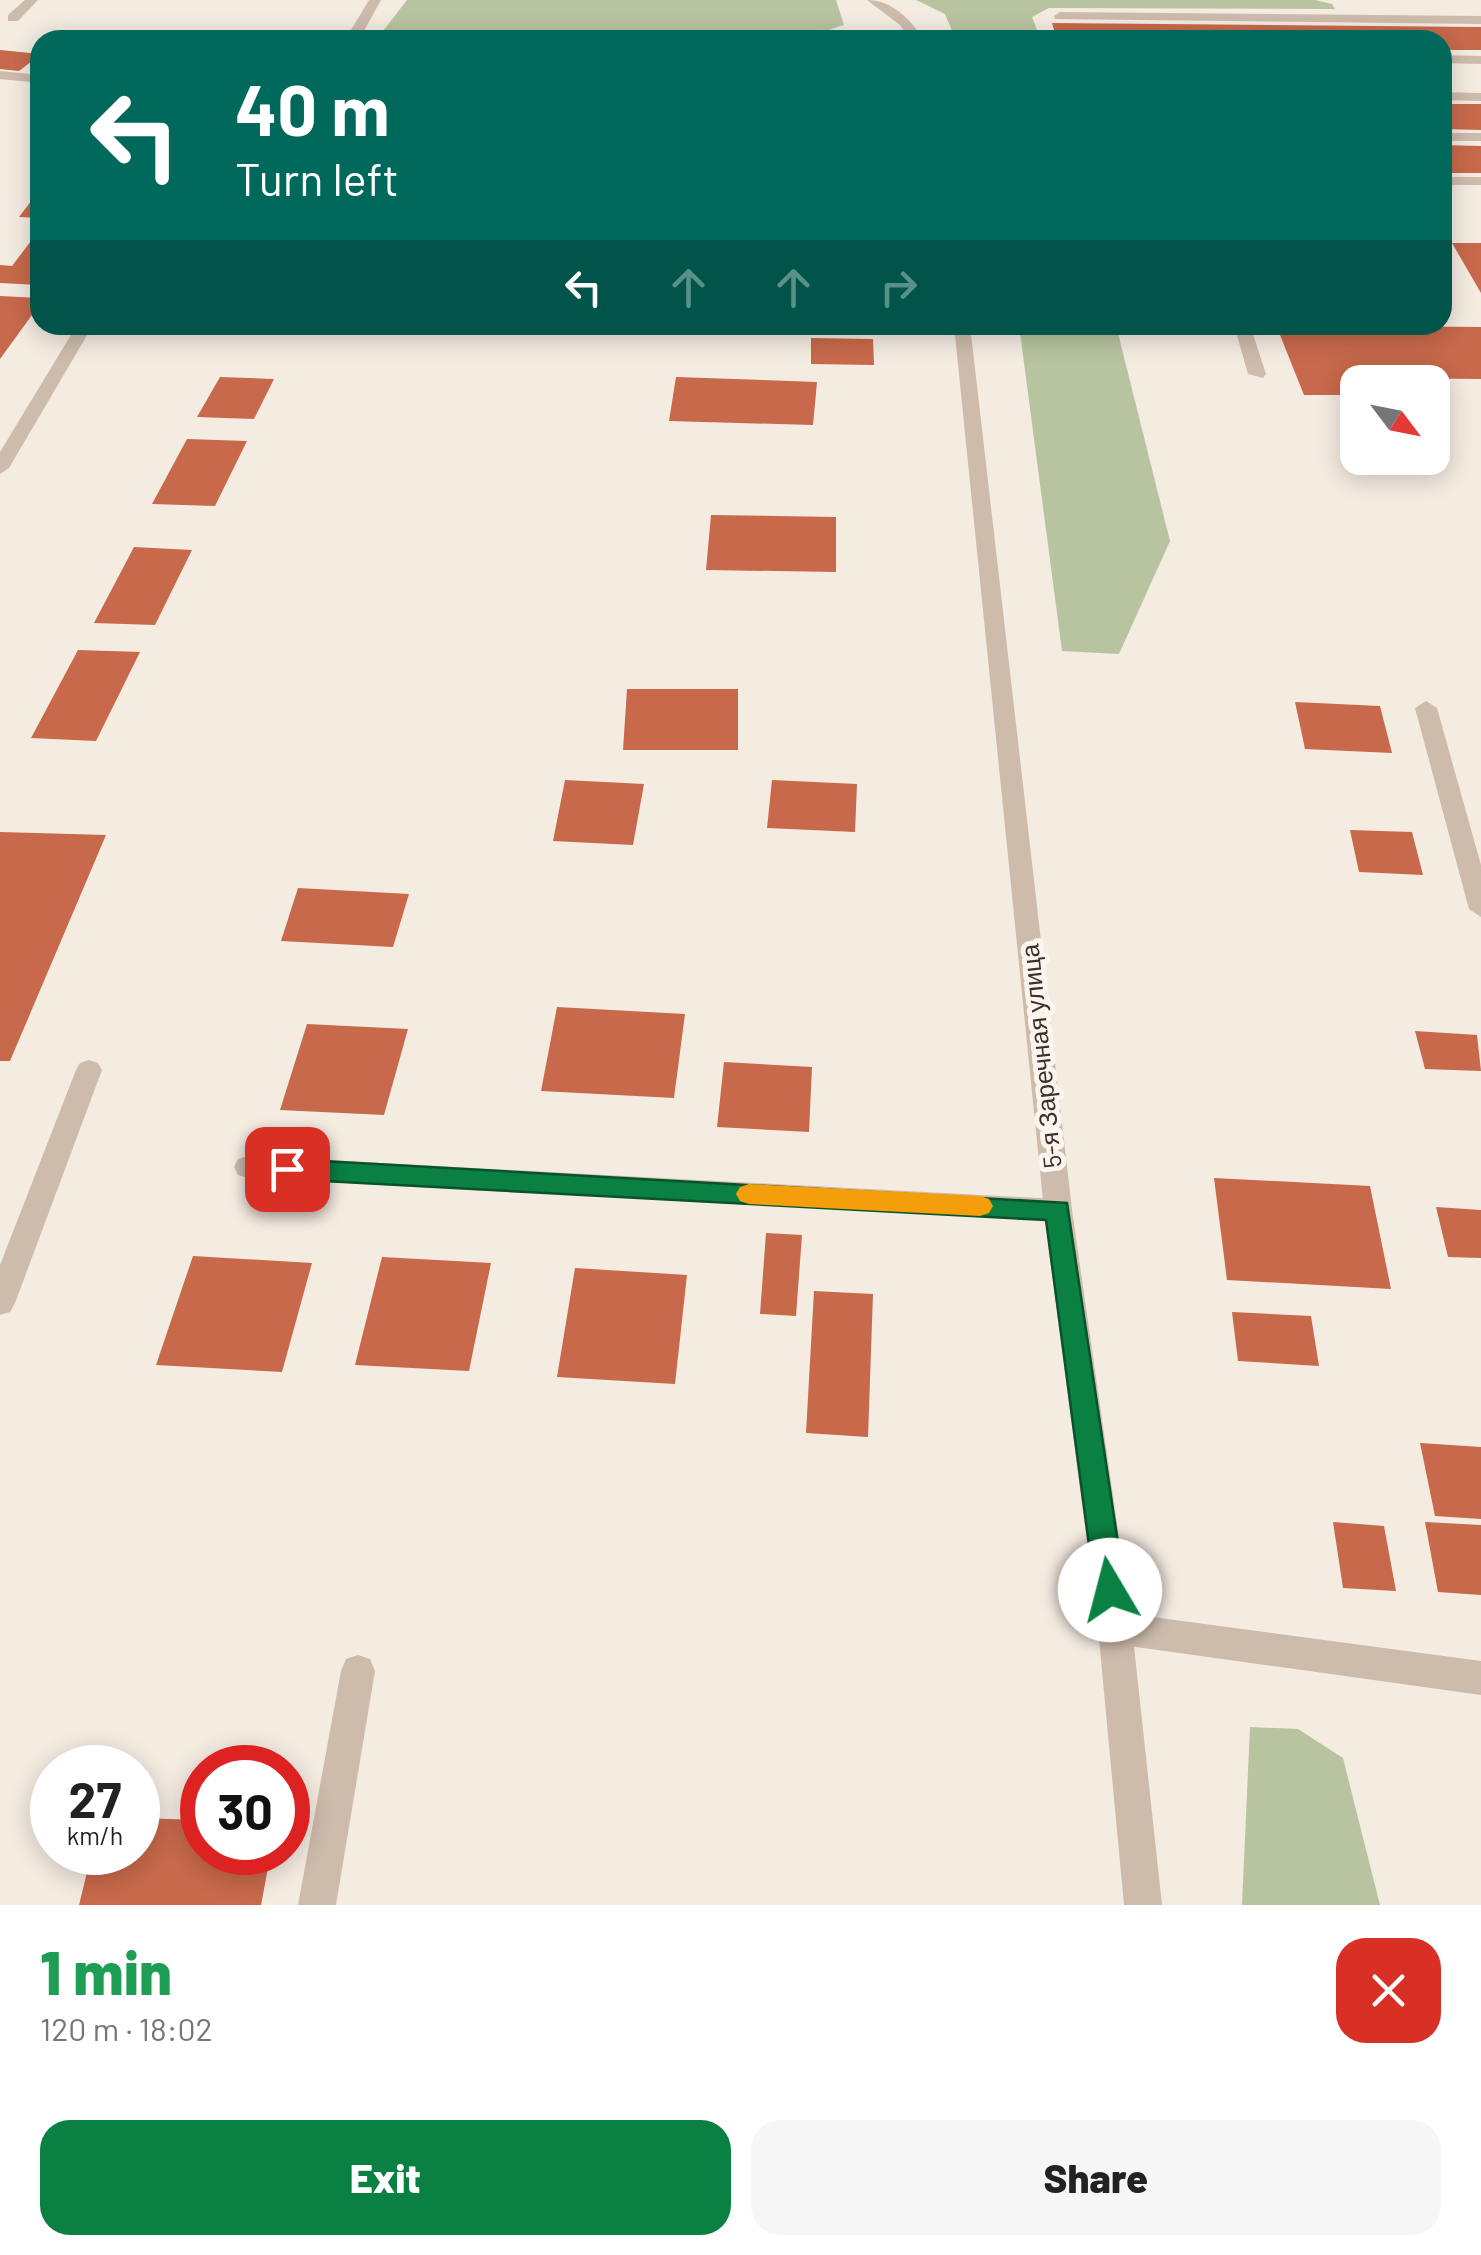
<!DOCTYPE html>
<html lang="en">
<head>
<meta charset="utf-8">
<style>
  :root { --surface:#fff; --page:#f6f6f6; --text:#222; --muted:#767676; --accent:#0b8043 }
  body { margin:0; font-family:Barlow,sans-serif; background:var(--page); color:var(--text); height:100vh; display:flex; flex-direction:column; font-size:38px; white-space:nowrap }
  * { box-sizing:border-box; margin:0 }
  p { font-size:32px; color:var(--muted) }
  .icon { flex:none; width:55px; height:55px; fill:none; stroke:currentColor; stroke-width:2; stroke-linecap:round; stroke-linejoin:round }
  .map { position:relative; height:1905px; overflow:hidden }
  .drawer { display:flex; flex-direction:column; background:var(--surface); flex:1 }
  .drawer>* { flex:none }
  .hud { position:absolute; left:30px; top:30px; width:1422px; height:305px; border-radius:30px; box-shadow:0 5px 25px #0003; background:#00695c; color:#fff; overflow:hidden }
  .needle { width:65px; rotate:122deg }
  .controls { position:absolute; left:1340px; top:365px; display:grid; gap:20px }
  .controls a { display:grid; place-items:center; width:110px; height:110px; border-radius:20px; background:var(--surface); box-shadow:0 5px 25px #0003; font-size:50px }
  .speed { position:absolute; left:30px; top:1745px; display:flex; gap:20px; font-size:50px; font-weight:700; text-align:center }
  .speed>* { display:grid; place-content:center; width:130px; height:130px; border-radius:50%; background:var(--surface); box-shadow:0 5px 25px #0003; line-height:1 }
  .speed small { font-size:25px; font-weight:400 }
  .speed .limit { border:15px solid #d22; background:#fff; color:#111 }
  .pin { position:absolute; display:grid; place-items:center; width:85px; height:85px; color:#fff; margin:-42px; border-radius:20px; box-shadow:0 5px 15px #0006 }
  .me { position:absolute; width:110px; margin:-55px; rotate:352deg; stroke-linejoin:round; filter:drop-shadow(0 0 8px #0008) }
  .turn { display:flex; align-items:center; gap:35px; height:210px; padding:0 40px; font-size:45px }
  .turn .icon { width:130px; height:130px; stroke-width:2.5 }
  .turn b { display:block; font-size:70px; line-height:85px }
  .lanes { display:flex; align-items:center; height:95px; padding:0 40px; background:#0003; justify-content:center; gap:50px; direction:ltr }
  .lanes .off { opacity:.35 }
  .round { display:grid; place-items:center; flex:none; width:105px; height:105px; border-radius:30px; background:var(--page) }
  .head { display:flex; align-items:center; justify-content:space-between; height:170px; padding:0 40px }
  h1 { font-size:60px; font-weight:800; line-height:75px; color:#1e9e55 }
  .primary-button { display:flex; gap:20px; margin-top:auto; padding:20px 40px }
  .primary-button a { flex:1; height:115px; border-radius:30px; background:var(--accent); color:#fff; font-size:40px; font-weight:800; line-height:115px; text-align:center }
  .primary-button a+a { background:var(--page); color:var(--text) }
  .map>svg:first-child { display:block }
</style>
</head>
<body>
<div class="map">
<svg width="1481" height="1905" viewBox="0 0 1481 1905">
  <rect width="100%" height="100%" fill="#f4ebe1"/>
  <path fill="#b8c4a0" d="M407,0H836L844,25L798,40H376Z
    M916,0H1315L1332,4L1335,9L1049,8L1032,17L1041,40H956L945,14Z
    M1019,325H1116L1170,541L1119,654L1062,651Z
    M1250,1727L1298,1729L1343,1758L1380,1905H1242Z"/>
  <path fill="#c8694b" d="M1052,23L1481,27V50H1442V40H1057Z
    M0,50L40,54V55L19,71L0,69Z
    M1442,104H1481V130L1442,129Z
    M1442,145L1481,146V173H1442Z
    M32,200L40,201V218L19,217Z
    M40,229V285L0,283V265L12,266Z
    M1452,243H1481V293Z
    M0,296L40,298V304L0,359Z
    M240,325H300L297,331L238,329Z
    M1276,325L1481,327V379L1377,378L1379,382H1358V395H1304Z
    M811,338L873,339L874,365L811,364Z
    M220,377L274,379L254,419L197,417Z
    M676,377L817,382L813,425L669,421Z
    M187,439L247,441L215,506L152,504Z
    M711,515L836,517V572L706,570Z
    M134,547L192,550L155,625L94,623Z
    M78,650L140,652L96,741L31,738Z
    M627,689H738V750H623Z
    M1295,702L1380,706L1392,753L1305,749Z
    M565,780L644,784L633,845L553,841Z
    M772,780L857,784L855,832L767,828Z
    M1350,830L1412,832L1423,875L1359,872Z
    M0,832L106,835L10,1061H0Z
    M298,888L409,894L393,947L281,941Z
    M557,1007L685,1014L674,1098L541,1091Z
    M307,1024L408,1029L384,1115L280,1110Z
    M1415,1031L1477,1035L1481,1071L1425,1069Z
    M724,1062L812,1067L809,1132L717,1127Z
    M1214,1178L1370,1186L1391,1289L1227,1280Z
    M1436,1207L1481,1210V1258L1448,1257Z
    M766,1233L802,1235L796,1316L760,1314Z
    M193,1256L312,1263L282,1372L156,1365Z
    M382,1257L491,1263L469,1371L355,1365Z
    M575,1268L687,1275L675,1384L557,1377Z
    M814,1291L873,1294L868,1437L806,1433Z
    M1232,1312L1311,1316L1319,1366L1238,1361Z
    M1420,1443L1481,1447V1519L1435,1516Z
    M1333,1522L1384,1526L1396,1591L1343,1588Z
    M1425,1522L1481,1525V1595L1438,1592Z
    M138,1818L202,1820V1852H271L261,1905H79L92,1852H138Z"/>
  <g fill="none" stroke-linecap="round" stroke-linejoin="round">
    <path fill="#cdbbac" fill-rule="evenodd" d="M25,0H38L18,21H8V15Z
      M1060,12L1481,16V24L1055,19L1054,16Z
      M1442,55L1481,56V64L1442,63Z
      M0,71L40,75V83L0,79Z
      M1442,92L1481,93V101L1442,100Z
      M1442,133H1481V141H1442Z
      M1442,177H1481V185H1442Z
      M1234,325H1250L1266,374L1263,378L1248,374Z
      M1426,701L1437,708L1481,865V917L1469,909L1415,708Z
      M89,1060L98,1063L102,1070L15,1303L10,1312L0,1315V1265L76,1070L80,1063Z
      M248,1156L1058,1199L1068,1202L1072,1210L1068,1218L1058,1221L248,1178L238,1175L234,1167L238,1159Z
      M1115,1612L1481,1661V1695L1115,1644L1103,1639L1098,1628L1103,1617Z
      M358,1655L370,1659L375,1671L336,1905H298L341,1671L346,1659Z"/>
    <path fill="#cdbbac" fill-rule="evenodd" d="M369,0H381L359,40H345Z
      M867,0C893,0 910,20 925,40H911L900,25Z
      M77,325H93L9,468L0,474V452Z
      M954,325H970L1072,1210L1132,1628L1162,1905H1124L1098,1628L1044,1210Z"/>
  </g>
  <path fill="#0b8043" stroke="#07532c" stroke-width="2.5" d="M287,1159L1067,1203L1125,1590L1120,1600L1110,1604L1099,1600L1095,1590L1046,1220L287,1179L278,1176L274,1169L278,1162Z"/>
  <path fill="#f59e0b" d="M749,1184L980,1196L989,1199L993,1206L989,1213L980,1216L749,1204L740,1201L736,1194L740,1187Z"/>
  <g text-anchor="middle" stroke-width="10" stroke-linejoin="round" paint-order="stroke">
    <g font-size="25" fill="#3b302b" stroke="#fbf5ee">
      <text transform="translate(1041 1056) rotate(-96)" y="9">5-я Заречная улица</text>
    </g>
  </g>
</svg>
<div class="controls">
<a><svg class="needle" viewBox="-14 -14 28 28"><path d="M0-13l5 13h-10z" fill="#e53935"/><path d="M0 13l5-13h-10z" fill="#767676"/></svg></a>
</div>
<div class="speed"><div>27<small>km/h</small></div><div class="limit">30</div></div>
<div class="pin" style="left:287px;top:1169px;background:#d93025"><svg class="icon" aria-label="arrive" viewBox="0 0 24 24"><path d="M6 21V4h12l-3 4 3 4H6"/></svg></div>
<svg class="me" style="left:1110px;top:1590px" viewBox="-20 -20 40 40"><circle r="19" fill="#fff"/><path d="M0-13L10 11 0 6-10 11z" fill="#0b8043"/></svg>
<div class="hud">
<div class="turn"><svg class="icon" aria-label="left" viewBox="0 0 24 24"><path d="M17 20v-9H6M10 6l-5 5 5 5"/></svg><div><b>40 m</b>Turn left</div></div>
<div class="lanes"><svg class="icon" aria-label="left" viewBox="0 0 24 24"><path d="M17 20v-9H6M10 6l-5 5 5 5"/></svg><svg class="icon off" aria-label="ahead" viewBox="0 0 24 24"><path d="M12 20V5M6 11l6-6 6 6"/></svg><svg class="icon off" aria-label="ahead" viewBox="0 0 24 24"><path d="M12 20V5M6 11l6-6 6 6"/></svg><svg class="icon off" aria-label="right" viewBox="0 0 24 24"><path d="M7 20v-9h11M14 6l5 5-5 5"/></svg></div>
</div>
</div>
<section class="drawer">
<div class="head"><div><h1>1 min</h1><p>120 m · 18:02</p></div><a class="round" style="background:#d93025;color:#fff"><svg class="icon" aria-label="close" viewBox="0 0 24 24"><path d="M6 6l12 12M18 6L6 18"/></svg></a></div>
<div class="primary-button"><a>Exit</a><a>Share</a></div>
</section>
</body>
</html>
